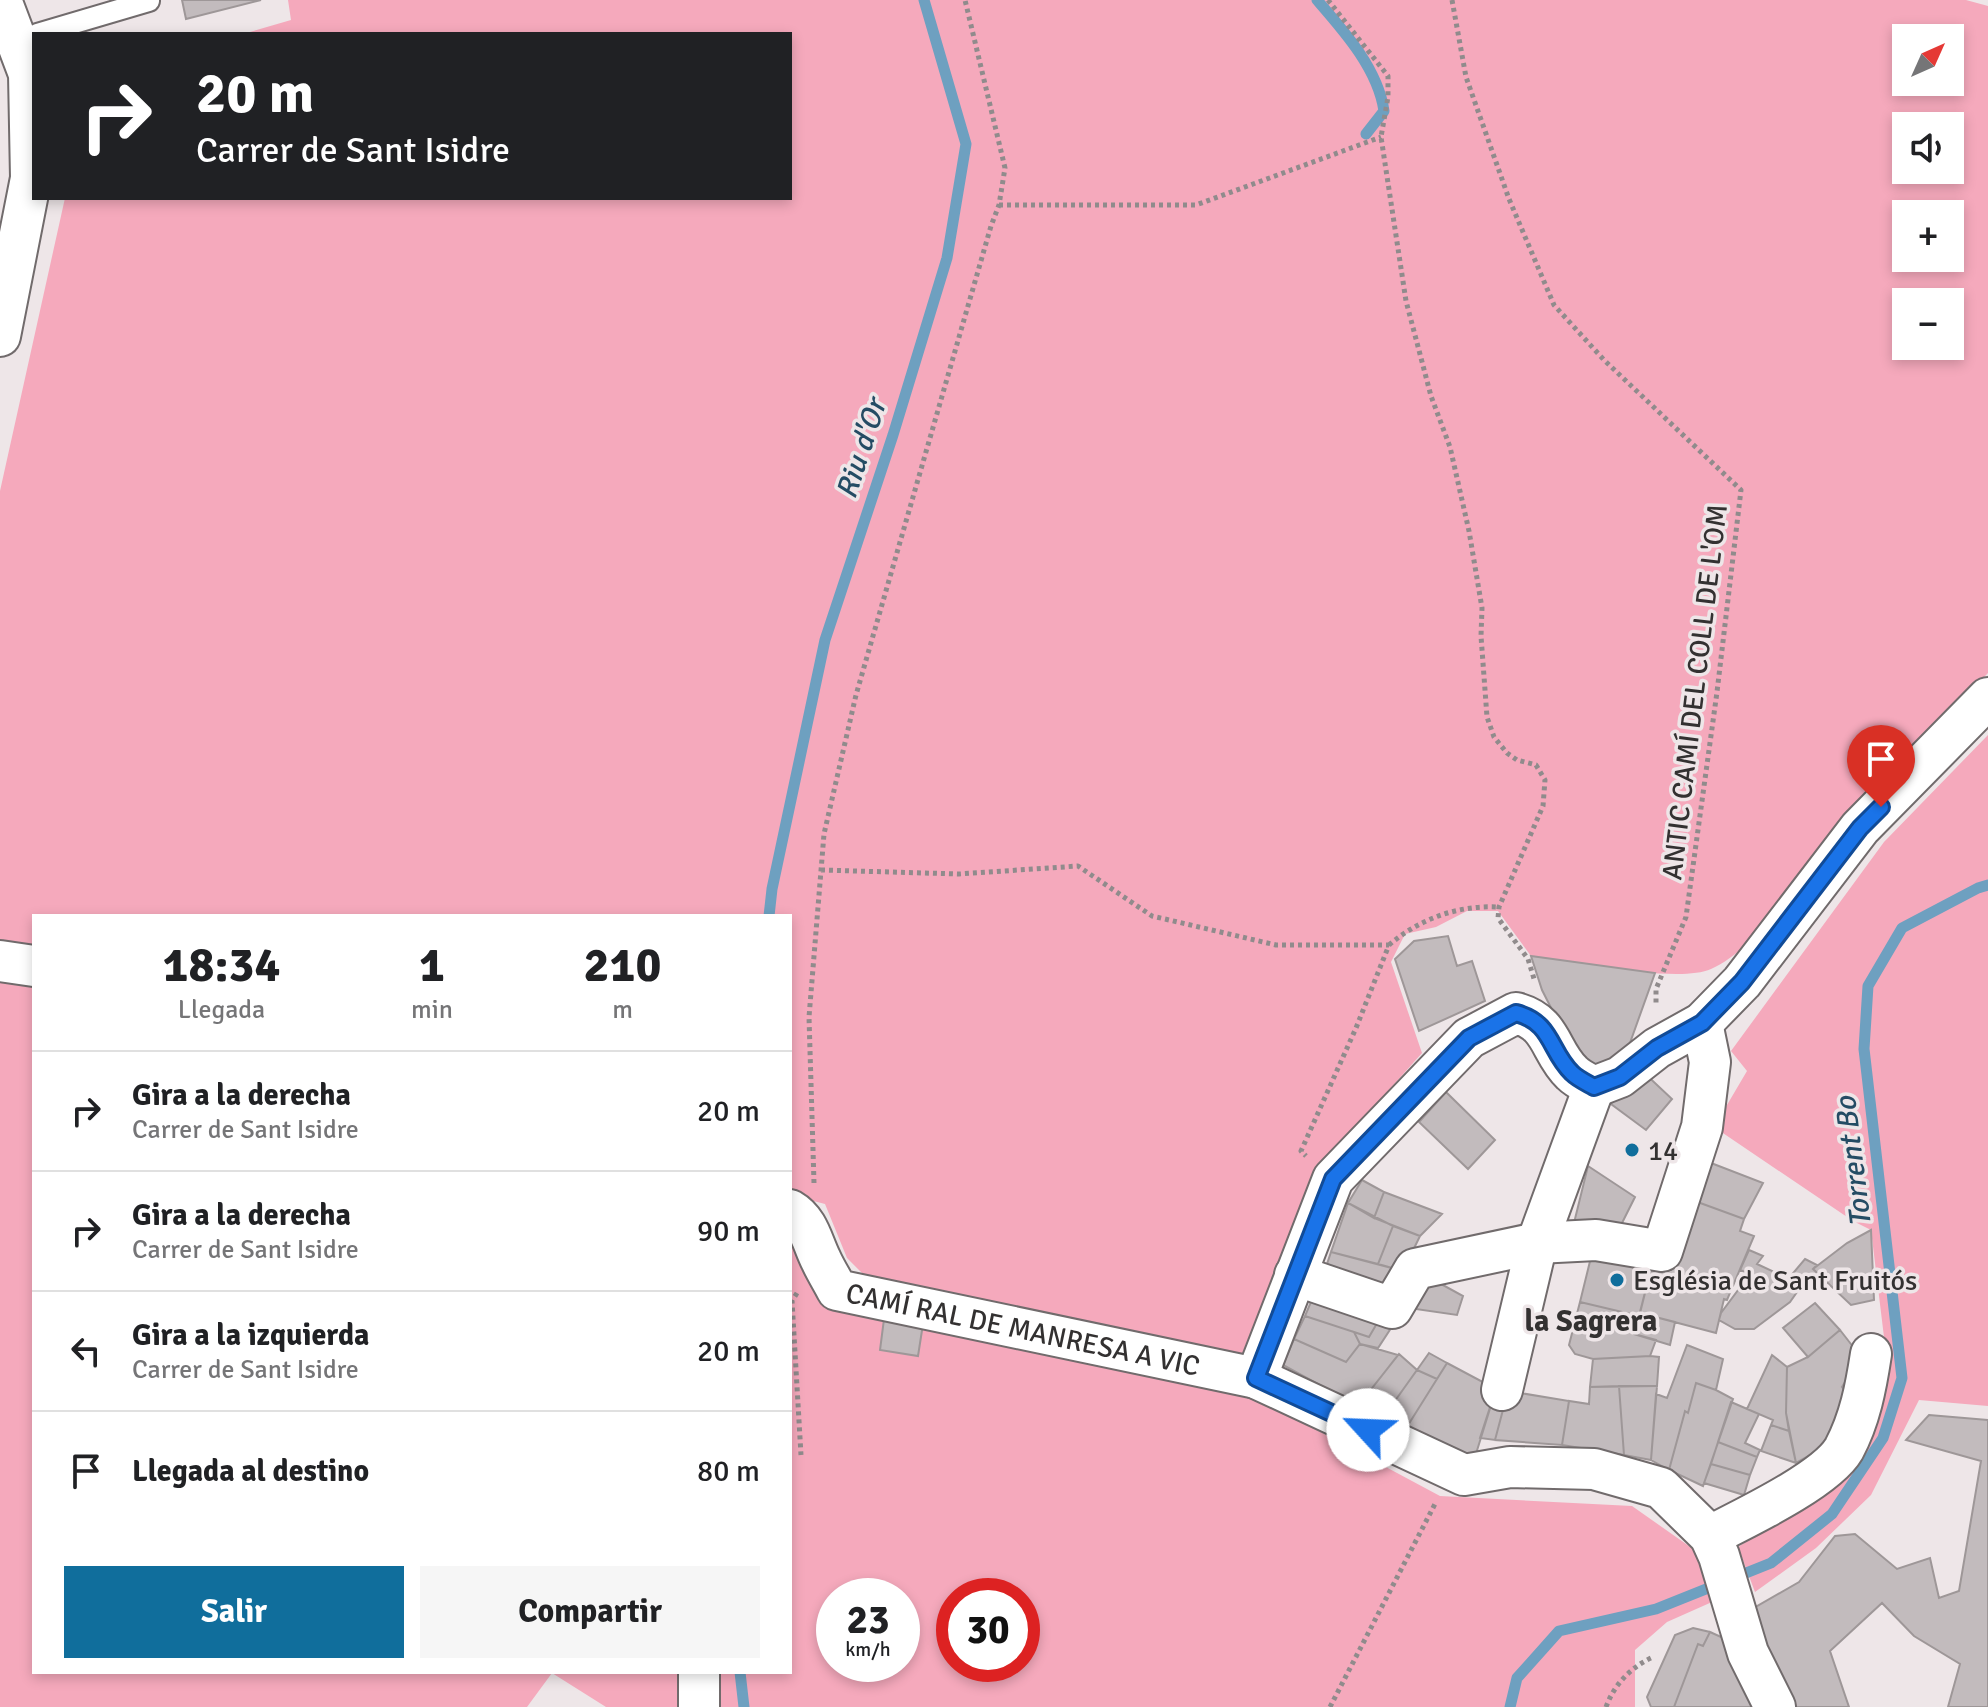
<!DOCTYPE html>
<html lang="es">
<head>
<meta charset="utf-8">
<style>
  :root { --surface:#fff; --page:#f6f6f6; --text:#202124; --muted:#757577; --line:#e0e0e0; --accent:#106e9c }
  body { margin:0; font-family:Signika,sans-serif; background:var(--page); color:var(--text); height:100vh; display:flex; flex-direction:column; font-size:30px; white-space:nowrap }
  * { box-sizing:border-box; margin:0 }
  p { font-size:26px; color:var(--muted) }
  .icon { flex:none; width:44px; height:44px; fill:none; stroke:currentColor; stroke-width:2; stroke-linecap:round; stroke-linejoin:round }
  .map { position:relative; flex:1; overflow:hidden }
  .sheet { position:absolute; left:32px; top:914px; width:760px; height:760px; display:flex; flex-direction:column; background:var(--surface); border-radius:0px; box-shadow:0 4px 12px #0003 }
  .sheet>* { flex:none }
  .banner { position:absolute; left:32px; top:32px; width:760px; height:168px; border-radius:0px; box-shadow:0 4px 12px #0003; background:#202124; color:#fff; overflow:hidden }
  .needle { width:52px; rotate:45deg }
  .fabs { position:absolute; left:1892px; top:24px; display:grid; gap:16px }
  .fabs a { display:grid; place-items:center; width:72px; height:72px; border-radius:0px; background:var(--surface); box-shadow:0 4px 12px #0003; font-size:40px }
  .speed { position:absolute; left:816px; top:1578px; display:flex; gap:16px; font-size:40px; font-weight:700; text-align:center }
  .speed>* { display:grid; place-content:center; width:104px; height:104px; border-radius:50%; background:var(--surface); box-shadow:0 4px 12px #0003; line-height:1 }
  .speed small { font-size:20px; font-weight:400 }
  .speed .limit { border:12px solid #d22; background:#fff; color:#111 }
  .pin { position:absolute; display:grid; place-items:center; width:68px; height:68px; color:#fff; margin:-82px -34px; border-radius:50% 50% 50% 0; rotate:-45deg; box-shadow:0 0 8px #0007 }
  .pin .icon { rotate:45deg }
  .me { position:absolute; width:88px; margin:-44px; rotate:295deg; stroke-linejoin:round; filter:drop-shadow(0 0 6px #0008) }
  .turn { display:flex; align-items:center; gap:28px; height:168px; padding:0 32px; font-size:36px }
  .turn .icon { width:104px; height:104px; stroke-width:2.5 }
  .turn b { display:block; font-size:56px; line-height:68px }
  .eta { display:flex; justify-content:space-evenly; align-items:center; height:136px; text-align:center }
  .eta b { font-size:48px; font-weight:800; line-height:56px }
  .cta { display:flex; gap:16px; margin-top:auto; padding:16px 32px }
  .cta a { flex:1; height:92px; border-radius:0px; background:var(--accent); color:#fff; font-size:32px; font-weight:800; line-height:92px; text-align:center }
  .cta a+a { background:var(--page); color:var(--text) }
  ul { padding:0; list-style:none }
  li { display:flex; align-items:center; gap:24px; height:120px; padding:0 32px; border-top:2px solid var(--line) }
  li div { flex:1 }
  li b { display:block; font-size:30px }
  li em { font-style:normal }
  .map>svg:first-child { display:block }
</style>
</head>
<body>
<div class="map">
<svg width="1988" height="1707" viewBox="0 0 1988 1707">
  <rect width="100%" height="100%" fill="#eee6e8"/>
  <path fill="#f5a9bc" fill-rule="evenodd" d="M288,0H1966L1988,6V673C1942,721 1894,767 1849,817C1809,862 1766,944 1711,969C1678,984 1572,961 1531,956L1498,911H1467L1436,927L1405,934L1391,962L1422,1053L1315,1173L1242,1354L1220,1357L875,1286L847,1258L825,1204L798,1197L803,1265L835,1308L1147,1368L1242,1390L1440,1496L1632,1506L1696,1551L1712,1602L1667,1622L1635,1650V1707H606L552,1673L527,1707H0V491L65,198H790V34H243L291,20ZM1906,38H1950V82H1906ZM1906,126H1950V170H1906ZM1906,214H1950V258H1906ZM1906,302H1950V346H1906ZM34,916H790V1672H34ZM834,1596H902V1664H834ZM954,1596H1022V1664H954Z
    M1988,735V1406L1919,1400L1871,1495L1816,1548L1755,1592L1738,1547L1824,1493L1888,1370L1871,1230L1853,1221L1714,1127L1747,1071L1731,1051L1884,842Z"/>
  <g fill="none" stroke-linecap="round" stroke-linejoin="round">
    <path stroke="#6ea0c0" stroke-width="11" d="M1317,0C1344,31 1378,69 1384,111L1366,134
      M769,916L772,889L825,640L893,435L947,258L966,144L924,0
      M740,1672L744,1707
      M1510,1707L1517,1678L1559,1631L1656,1609L1771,1563L1832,1514L1883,1438L1902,1378L1864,1049L1868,986L1902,928L1978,888L1988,885"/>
  </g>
  <path fill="#c2bbbd" stroke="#9e9798" stroke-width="2" d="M182,0H261L186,19Z
    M1448,936L1457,966L1472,961L1485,1001L1419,1031L1395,959L1414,941Z
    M1531,956L1655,973L1621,1068L1585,1067L1574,1053L1542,990Z
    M1639,1068L1672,1099L1646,1130L1611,1104Z
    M1446,1092L1495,1140L1468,1169L1419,1122Z
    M1711,1163L1763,1183L1744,1219L1692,1200Z
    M1588,1166L1635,1197L1614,1239L1573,1227Z
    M1362,1180L1384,1192L1374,1218L1348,1203Z
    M1384,1192L1442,1214L1420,1236L1374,1218Z
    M1692,1200L1744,1219L1740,1231L1754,1236L1727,1300L1724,1299L1716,1333L1640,1313L1654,1257Z
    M1348,1203L1393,1226L1378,1264L1331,1252Z
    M1393,1226L1420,1236L1403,1271L1378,1264Z
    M1871,1230L1874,1300L1851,1305L1813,1269L1847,1243Z
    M1594,1245L1654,1257L1639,1316L1580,1302Z
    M1749,1250L1763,1256L1757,1264L1802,1285L1790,1302L1754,1329H1735L1719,1320L1721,1313L1750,1274L1740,1270Z
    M1331,1252L1403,1271L1393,1295L1323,1276Z
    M1805,1259L1817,1265L1813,1269L1825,1280L1814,1289L1789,1278Z
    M1421,1273L1463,1296L1457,1315L1402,1307Z
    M1316,1290L1383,1313L1369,1337L1305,1316Z
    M1580,1302L1639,1316L1634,1334L1656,1340L1650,1356L1593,1359L1575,1354L1569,1345Z
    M1815,1303L1840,1330L1808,1357L1783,1328Z
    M1383,1313L1397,1319L1378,1348L1360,1344L1354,1332L1369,1337Z
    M1640,1313L1675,1322L1670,1345L1634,1334Z
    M1305,1316L1354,1332L1360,1344L1346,1362L1294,1339Z
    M884,1319L923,1324L918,1356L880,1350Z
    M1840,1330L1861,1357L1842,1387L1852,1400L1841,1423L1816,1452L1796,1463L1786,1413L1787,1367L1808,1357Z
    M1294,1339L1346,1362L1360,1344L1398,1355L1358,1406L1283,1365Z
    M1687,1345L1723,1359L1716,1390L1696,1383L1688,1413L1685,1411L1684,1415L1669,1470L1651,1460L1656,1394L1667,1398Z
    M1429,1353L1447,1363L1437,1379L1417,1370Z
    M1399,1354L1417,1370L1382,1419L1358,1406Z
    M1772,1355L1787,1367L1786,1413L1789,1431L1771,1425L1773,1420L1747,1409Z
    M1650,1356L1659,1357L1657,1386L1590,1387L1593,1359Z
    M1447,1363L1496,1389L1475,1457L1405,1430Z
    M1417,1370L1437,1379L1405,1430L1382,1419Z
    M1696,1383L1716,1390L1733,1399L1703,1486L1669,1470L1684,1415L1685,1411L1688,1413Z
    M1619,1386H1657L1651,1460L1624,1455Z
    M1619,1386L1624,1455L1562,1445L1569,1401L1589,1404L1590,1387Z
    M1496,1389L1508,1391L1495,1440L1480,1438Z
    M1508,1391L1569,1401L1562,1445L1495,1440Z
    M1731,1402L1759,1414L1745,1443L1760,1450L1757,1457L1718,1442Z
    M1929,1415L1988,1420V1707H1948L1960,1664L1914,1636L1882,1603L1830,1651L1849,1707H1794L1747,1612L1799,1582L1835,1536L1855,1534L1897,1569L1930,1558L1939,1598L1959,1591L1981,1461L1906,1440Z
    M1771,1425L1789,1431L1796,1463L1761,1451Z
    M1718,1442L1757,1457L1750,1475L1711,1464Z
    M1711,1464L1750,1475L1744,1495L1704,1483Z
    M1693,1628L1710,1632L1703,1646L1698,1644L1674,1707H1651L1647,1697L1675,1635Z
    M1710,1632L1730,1641L1760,1701L1751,1707H1674L1698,1644L1703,1646Z"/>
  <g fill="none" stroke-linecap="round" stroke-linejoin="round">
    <g stroke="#716b6c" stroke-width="24">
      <path id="lane" d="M37,34L149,1"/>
    </g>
    <g stroke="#716b6c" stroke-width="44">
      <g id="street">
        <path d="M0,336L31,178L29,74L1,0"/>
        <path d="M0,961L34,966"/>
        <path d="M1594,1087L1620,1077L1657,1048L1702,1023L1742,982L1860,828L1988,698"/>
        <path id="s1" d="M790,1210C809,1221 812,1242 821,1260C826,1271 832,1280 837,1290L1256,1378L1464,1475L1510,1467L1594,1469L1661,1488L1710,1536L1719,1556L1748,1653L1775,1707"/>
        <path d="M1295,1275L1392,1308L1415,1269L1537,1243L1596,1240L1662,1251L1702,1127L1710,1062L1702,1023"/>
        <path d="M1256,1378L1333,1179L1469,1038L1516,1013C1553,1023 1549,1051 1572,1073C1578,1079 1587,1083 1594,1087"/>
        <path d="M1502,1390L1537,1243L1594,1087"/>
        <path d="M1710,1536C1743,1519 1826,1480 1844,1449C1860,1419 1866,1387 1871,1354"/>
        <path d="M699,1707V1672"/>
      </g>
    </g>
    <path stroke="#908b8c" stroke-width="5" stroke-dasharray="4 4" stroke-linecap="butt" d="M1328,0L1388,76V97L1381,137L1406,301L1431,396L1450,447L1469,531L1482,608L1481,636L1487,717L1494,737L1507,753L1517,760L1536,765L1545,780L1543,806L1499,907L1498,918L1528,959L1535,982
      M1452,0L1466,77L1509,199L1554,305L1604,360L1741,490L1717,692L1686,917L1656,989V1006
      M999,205H1196L1381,137
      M821,870L959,874L1078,866L1152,916L1276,945H1389L1356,1028L1301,1151L1306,1156
      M1389,945C1419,919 1458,905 1498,907
      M814,1183L809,1017L824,834L856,695L991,226L999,205L1005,168L965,0
      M797,1293L792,1301L801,1455
      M1330,1707L1436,1502
      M1606,1707C1614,1685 1630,1668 1651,1658"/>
    <use href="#lane" stroke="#fff" stroke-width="20"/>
    <use href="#street" stroke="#fff" stroke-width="40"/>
  </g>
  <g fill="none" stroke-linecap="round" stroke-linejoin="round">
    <g stroke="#114b97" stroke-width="20">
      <path id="route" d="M1368,1430L1256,1378L1333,1179L1469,1038L1516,1013C1553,1023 1549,1051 1572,1073C1578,1079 1587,1083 1594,1087L1620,1077L1657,1048L1702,1023L1742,982L1860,828L1881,807"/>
    </g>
    <use href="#route" stroke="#1a73e8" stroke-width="14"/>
  </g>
  <g fill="#106e9c" stroke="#eee6e8" stroke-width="3">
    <circle cx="1632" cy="1150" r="8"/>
    <circle cx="1617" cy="1280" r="8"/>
  </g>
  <g text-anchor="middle" stroke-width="7" stroke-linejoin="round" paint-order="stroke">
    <g font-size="28" fill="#333131" stroke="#eee6e8">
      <text transform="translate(1694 692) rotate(-83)" y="10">ANTIC CAMÍ DEL COLL DE L'OM</text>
      <text dy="10" stroke="none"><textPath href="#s1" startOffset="284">CAMÍ RAL DE MANRESA A VIC</textPath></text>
    </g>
    <g font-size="28" fill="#333131" stroke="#eee6e8" text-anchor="start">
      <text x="1648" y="1160">14</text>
      <text x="1633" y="1290">Església de Sant Fruitós</text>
    </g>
    <g font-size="30" font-style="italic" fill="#244c64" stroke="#eee6e8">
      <text transform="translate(861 449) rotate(-72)" y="10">Riu d'Or</text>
      <text transform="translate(1853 1162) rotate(-97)" y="10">Torrent Bo</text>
    </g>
    <g font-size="30" font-weight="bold" fill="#333131" stroke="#eee6e8">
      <text x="1591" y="1331">la Sagrera</text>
    </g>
  </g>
</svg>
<div class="fabs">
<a><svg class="needle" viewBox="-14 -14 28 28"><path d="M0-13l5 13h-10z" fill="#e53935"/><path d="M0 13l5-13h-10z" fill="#757577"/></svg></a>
<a><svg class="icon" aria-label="sound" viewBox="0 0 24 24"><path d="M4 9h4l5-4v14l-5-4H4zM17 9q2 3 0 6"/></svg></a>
<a>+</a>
<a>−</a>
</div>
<div class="speed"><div>23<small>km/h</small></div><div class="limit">30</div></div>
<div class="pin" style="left:1881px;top:807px;background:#d93025"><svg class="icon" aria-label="arrive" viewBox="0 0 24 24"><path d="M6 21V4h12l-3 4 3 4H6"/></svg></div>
<svg class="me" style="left:1368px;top:1430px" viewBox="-20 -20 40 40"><circle r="19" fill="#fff"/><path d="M0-13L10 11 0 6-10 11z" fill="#1a73e8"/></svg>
<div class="banner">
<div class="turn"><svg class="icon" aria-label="right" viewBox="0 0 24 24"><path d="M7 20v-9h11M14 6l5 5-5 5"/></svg><div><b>20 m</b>Carrer de Sant Isidre</div></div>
</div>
<section class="sheet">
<div class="eta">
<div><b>18:34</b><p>Llegada</p></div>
<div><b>1</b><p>min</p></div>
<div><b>210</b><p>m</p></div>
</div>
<ul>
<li><svg class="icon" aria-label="right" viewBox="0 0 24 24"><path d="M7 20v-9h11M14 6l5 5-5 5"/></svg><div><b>Gira a la derecha</b><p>Carrer de Sant Isidre</p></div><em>20 m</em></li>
<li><svg class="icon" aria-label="right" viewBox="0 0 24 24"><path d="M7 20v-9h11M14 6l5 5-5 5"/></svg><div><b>Gira a la derecha</b><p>Carrer de Sant Isidre</p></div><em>90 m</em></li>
<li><svg class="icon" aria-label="left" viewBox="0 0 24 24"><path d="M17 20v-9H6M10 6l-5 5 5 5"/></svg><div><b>Gira a la izquierda</b><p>Carrer de Sant Isidre</p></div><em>20 m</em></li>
<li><svg class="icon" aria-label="arrive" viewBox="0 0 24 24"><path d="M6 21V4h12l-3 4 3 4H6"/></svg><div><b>Llegada al destino</b></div><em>80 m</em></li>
</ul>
<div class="cta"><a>Salir</a><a>Compartir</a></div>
</section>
</div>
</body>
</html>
